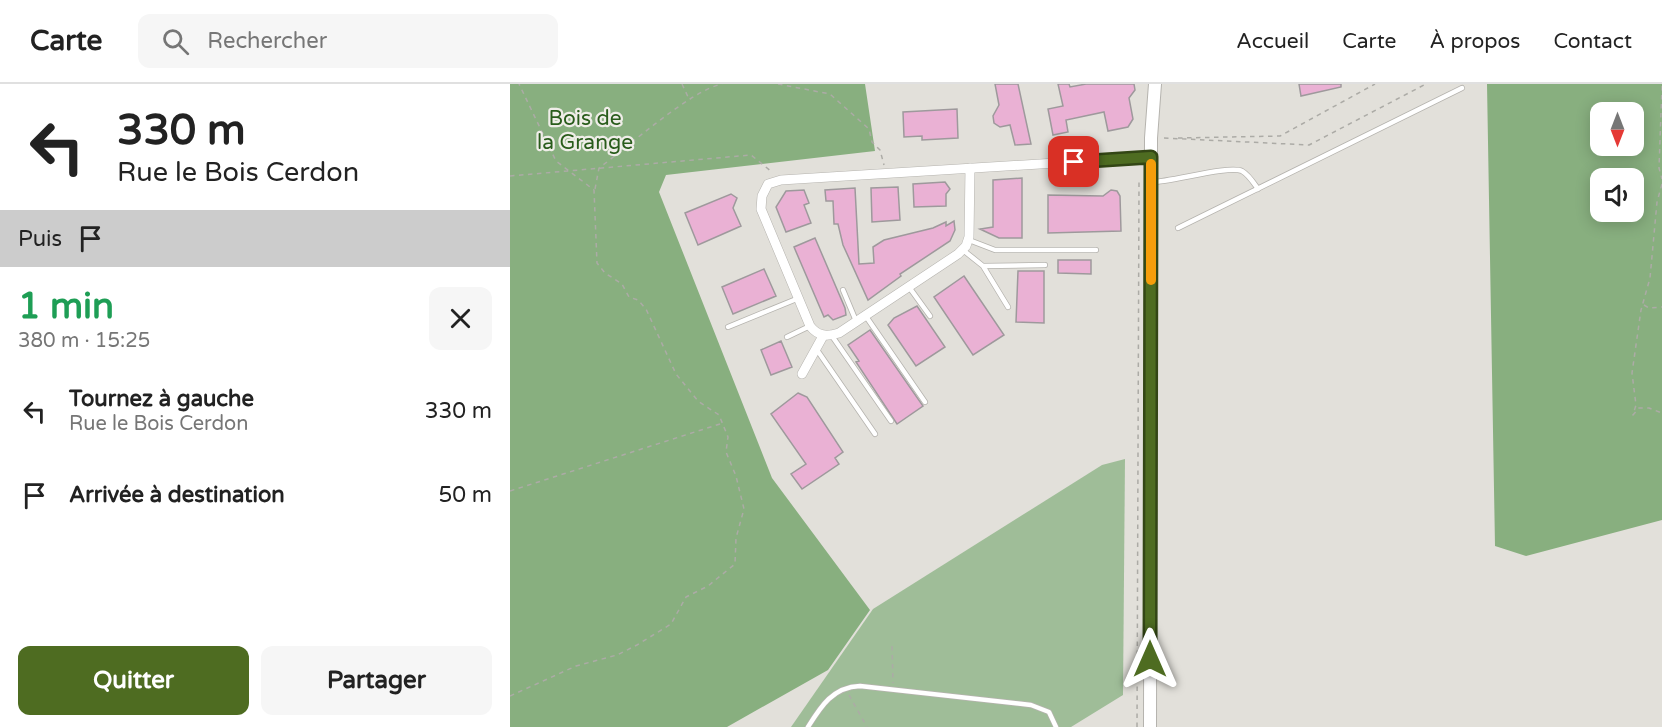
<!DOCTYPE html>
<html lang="fr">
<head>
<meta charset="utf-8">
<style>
  :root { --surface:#fff; --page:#f6f6f6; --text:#222; --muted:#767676; --line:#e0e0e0; --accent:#4e6c21 }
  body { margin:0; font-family:"Varela Round",sans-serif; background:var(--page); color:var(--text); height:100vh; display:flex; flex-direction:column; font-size:22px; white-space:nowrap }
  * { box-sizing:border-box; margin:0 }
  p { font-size:20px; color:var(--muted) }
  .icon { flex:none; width:33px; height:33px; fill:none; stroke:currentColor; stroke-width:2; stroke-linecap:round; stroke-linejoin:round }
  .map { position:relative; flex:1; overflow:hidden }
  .details { display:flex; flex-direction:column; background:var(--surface); width:510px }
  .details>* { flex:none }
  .top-card { background:#fff; color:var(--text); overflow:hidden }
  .needle { width:39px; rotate:180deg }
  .fabs { position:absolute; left:1080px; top:18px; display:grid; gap:12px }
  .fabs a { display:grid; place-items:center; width:54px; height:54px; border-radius:12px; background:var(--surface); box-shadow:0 3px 15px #0003; font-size:30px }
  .pin { position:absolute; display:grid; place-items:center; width:51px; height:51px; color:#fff; margin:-26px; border-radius:12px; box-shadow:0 3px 9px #0006 }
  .me { position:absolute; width:66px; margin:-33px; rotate:0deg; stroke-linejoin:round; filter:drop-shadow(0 0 4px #0008) }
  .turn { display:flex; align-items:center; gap:21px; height:126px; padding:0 18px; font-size:27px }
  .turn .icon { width:78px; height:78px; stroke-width:2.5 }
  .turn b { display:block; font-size:42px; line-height:51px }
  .then { display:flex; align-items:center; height:57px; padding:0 18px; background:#0003; gap:12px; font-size:22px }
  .round { display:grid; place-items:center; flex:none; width:63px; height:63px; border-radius:12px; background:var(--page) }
  .headline { display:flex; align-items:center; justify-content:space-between; height:102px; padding:0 18px }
  h1 { font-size:36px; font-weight:800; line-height:45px; color:#1e9e55 }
  .cta { display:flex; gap:12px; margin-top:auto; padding:12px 18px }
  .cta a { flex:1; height:69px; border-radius:12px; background:var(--accent); color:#fff; font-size:24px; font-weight:800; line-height:69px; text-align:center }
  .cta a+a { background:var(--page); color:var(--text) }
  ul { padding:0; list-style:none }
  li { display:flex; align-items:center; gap:18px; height:84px; padding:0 18px }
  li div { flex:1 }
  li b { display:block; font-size:22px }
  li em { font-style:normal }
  header { display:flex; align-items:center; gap:36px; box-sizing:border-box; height:84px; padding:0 30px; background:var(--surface); border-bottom:2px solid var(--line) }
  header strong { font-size:28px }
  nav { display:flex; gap:33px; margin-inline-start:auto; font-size:21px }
  .search { width:420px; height:54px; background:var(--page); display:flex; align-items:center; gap:15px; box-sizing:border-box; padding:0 21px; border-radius:12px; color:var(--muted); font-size:22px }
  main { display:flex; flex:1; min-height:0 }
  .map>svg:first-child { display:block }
</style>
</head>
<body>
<header>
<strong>Carte</strong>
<div class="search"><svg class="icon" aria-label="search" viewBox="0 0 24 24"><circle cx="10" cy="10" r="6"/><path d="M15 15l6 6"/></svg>Rechercher</div>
<nav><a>Accueil</a><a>Carte</a><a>À propos</a><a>Contact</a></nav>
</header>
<main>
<section class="details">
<div class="top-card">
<div class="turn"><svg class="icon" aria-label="left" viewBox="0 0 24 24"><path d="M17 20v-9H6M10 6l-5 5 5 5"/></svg><div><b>330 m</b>Rue le Bois Cerdon</div></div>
<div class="then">Puis<svg class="icon" aria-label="arrive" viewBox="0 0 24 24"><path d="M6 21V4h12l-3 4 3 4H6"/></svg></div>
</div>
<div class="headline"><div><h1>1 min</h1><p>380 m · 15:25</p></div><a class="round"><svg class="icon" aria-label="close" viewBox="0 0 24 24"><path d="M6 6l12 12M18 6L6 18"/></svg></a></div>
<ul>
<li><svg class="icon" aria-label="left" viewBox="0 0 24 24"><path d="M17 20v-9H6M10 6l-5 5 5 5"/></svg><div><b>Tournez à gauche</b><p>Rue le Bois Cerdon</p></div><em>330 m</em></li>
<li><svg class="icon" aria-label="arrive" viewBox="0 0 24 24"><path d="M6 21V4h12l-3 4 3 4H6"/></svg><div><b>Arrivée à destination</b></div><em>50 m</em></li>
</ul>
<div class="cta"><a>Quitter</a><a>Partager</a></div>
</section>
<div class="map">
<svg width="1152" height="643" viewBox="0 0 1152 643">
  <rect width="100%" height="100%" fill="#e2e0da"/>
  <path fill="#9fbd98" d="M615,375L613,611L561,643H281L363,525L592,381Z"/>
  <path fill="#88af7f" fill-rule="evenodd" d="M0,0H355L365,67L156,91L149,108L262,394L360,526L318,586L217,643H0Z
    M977,0H1152V436L1016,472L985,462ZM1124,28V62H1090V28ZM1124,94V128H1090V94Z"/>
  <path fill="#eab1d4" stroke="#9e999c" stroke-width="1.5" d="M485,0H508L521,60L505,61L500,41L490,43L484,39L483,32L489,21Z
    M548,0H559L560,3L576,0H624L625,6L619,14L623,35L618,43L598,47L594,28L556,36L558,48L543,51L538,25L553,22Z
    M789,0H831V3L791,12Z
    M447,25L448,54L412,56V52L394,53L393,28Z
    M512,94V154H489L470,145L483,143V96Z
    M435,98L440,105L436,110V122L404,123L403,100Z
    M388,103L390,136L362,138L361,104Z
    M345,104L349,180L364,179L363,163L374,156L423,144L436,138V142L444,137L445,146L440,157L390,190L391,192L358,216L333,161L328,140H324L323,117H316L315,106Z
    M294,106L299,119L294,121L301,139L276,148L266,123L276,107Z
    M601,106L607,107L610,112L611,147L538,149V111L593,112Z
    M221,110L227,114L223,124L231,142L188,161L175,129Z
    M305,154L335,224L336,231L323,236L318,231L314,233L284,163Z
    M548,176H581V190L548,189Z
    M254,185L266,212L223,230L212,203Z
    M508,187H534V239L506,238Z
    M454,192L494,251L463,271L424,213Z
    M407,222L435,263L406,282L378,241L384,234Z
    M360,246L413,322L387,340L346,278L349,277L338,261Z
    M271,257L282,283L261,291L251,266Z
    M288,309L297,313L333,368L325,374L329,380L292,405L281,390L296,380L261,330Z"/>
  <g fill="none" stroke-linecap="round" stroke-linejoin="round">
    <g stroke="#b5b3ae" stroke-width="6">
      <path id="lane" d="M642,98C661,98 719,81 732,87C739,91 743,98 748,105
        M668,144L952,4
        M459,156L485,166H586
        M453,166L473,182L535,181
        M473,182L498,223
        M399,203L420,232
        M333,206L346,237
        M355,231L415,318
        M218,243L289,214
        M322,252L381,337
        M277,253L300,242
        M307,266L365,350
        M298,643C311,622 323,603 350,602L521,621L539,628L546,643"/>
    </g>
    <g stroke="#b5b3ae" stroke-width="10">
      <path id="street" d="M460,84L459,153L456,162L448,170L329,249C316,253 308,252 300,242L251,125L252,112L258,100L271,96L641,73
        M292,290L313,252"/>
    </g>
    <g stroke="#b5b3ae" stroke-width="14">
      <path id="secondary" d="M640,643L641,54L645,0"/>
    </g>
    <path stroke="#acaba6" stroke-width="1.5" stroke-dasharray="4.5 4.5" stroke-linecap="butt" d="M172,0L179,15
      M268,0L320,10L359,45L362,58L370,66L374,81
      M1152,2L1149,84L1152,95
      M654,54L799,61L916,0
      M668,54L770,52L865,0
      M0,92L241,71L262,88
      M1152,100L1147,118L1140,194L1131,226L1122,289L1126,321L1123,331L1129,324H1139L1152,329
      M85,105L89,84C118,63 181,6 212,0
      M1134,221L1139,224L1152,223
      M0,407L213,339
      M382,562L383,599
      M339,611L357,643
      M0,612L66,582L107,571L127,561L161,540L176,513L198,502L225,480L226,454L234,425L226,392L216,368L218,353L209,331L188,317L166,290L136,225L128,216L119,213L112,200L95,189L87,179L84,106L46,77L9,0
      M627,643L629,98"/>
    <use href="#lane" stroke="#fff" stroke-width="4.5"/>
    <use href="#street" stroke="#fff" stroke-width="9"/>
    <use href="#secondary" stroke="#fff" stroke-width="12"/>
  </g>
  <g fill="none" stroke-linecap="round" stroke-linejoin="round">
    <g stroke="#334615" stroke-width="15">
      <path id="route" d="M564,78L641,73L640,575"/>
    </g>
    <use href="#route" stroke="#4e6c21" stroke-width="10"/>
    <path stroke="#f59e0b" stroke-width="10" d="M641,196V80"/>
  </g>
  <g text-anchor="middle" stroke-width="4.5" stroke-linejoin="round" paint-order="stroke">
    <g font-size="21" fill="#295c1b" stroke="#efede8">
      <text x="75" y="41">Bois de<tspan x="75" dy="24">la Grange</tspan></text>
    </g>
  </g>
</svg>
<div class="fabs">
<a><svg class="needle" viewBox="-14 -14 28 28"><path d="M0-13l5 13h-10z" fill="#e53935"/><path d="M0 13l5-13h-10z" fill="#767676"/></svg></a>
<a><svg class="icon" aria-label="sound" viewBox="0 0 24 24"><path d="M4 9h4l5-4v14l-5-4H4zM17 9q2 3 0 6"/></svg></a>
</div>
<div class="pin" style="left:564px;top:78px;background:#d93025"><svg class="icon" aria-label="arrive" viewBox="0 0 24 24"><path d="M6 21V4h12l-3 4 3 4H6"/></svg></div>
<svg class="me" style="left:640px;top:575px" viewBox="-20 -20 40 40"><path d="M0-17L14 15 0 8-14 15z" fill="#4e6c21" stroke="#fff" stroke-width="4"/></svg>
</div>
</main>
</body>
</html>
